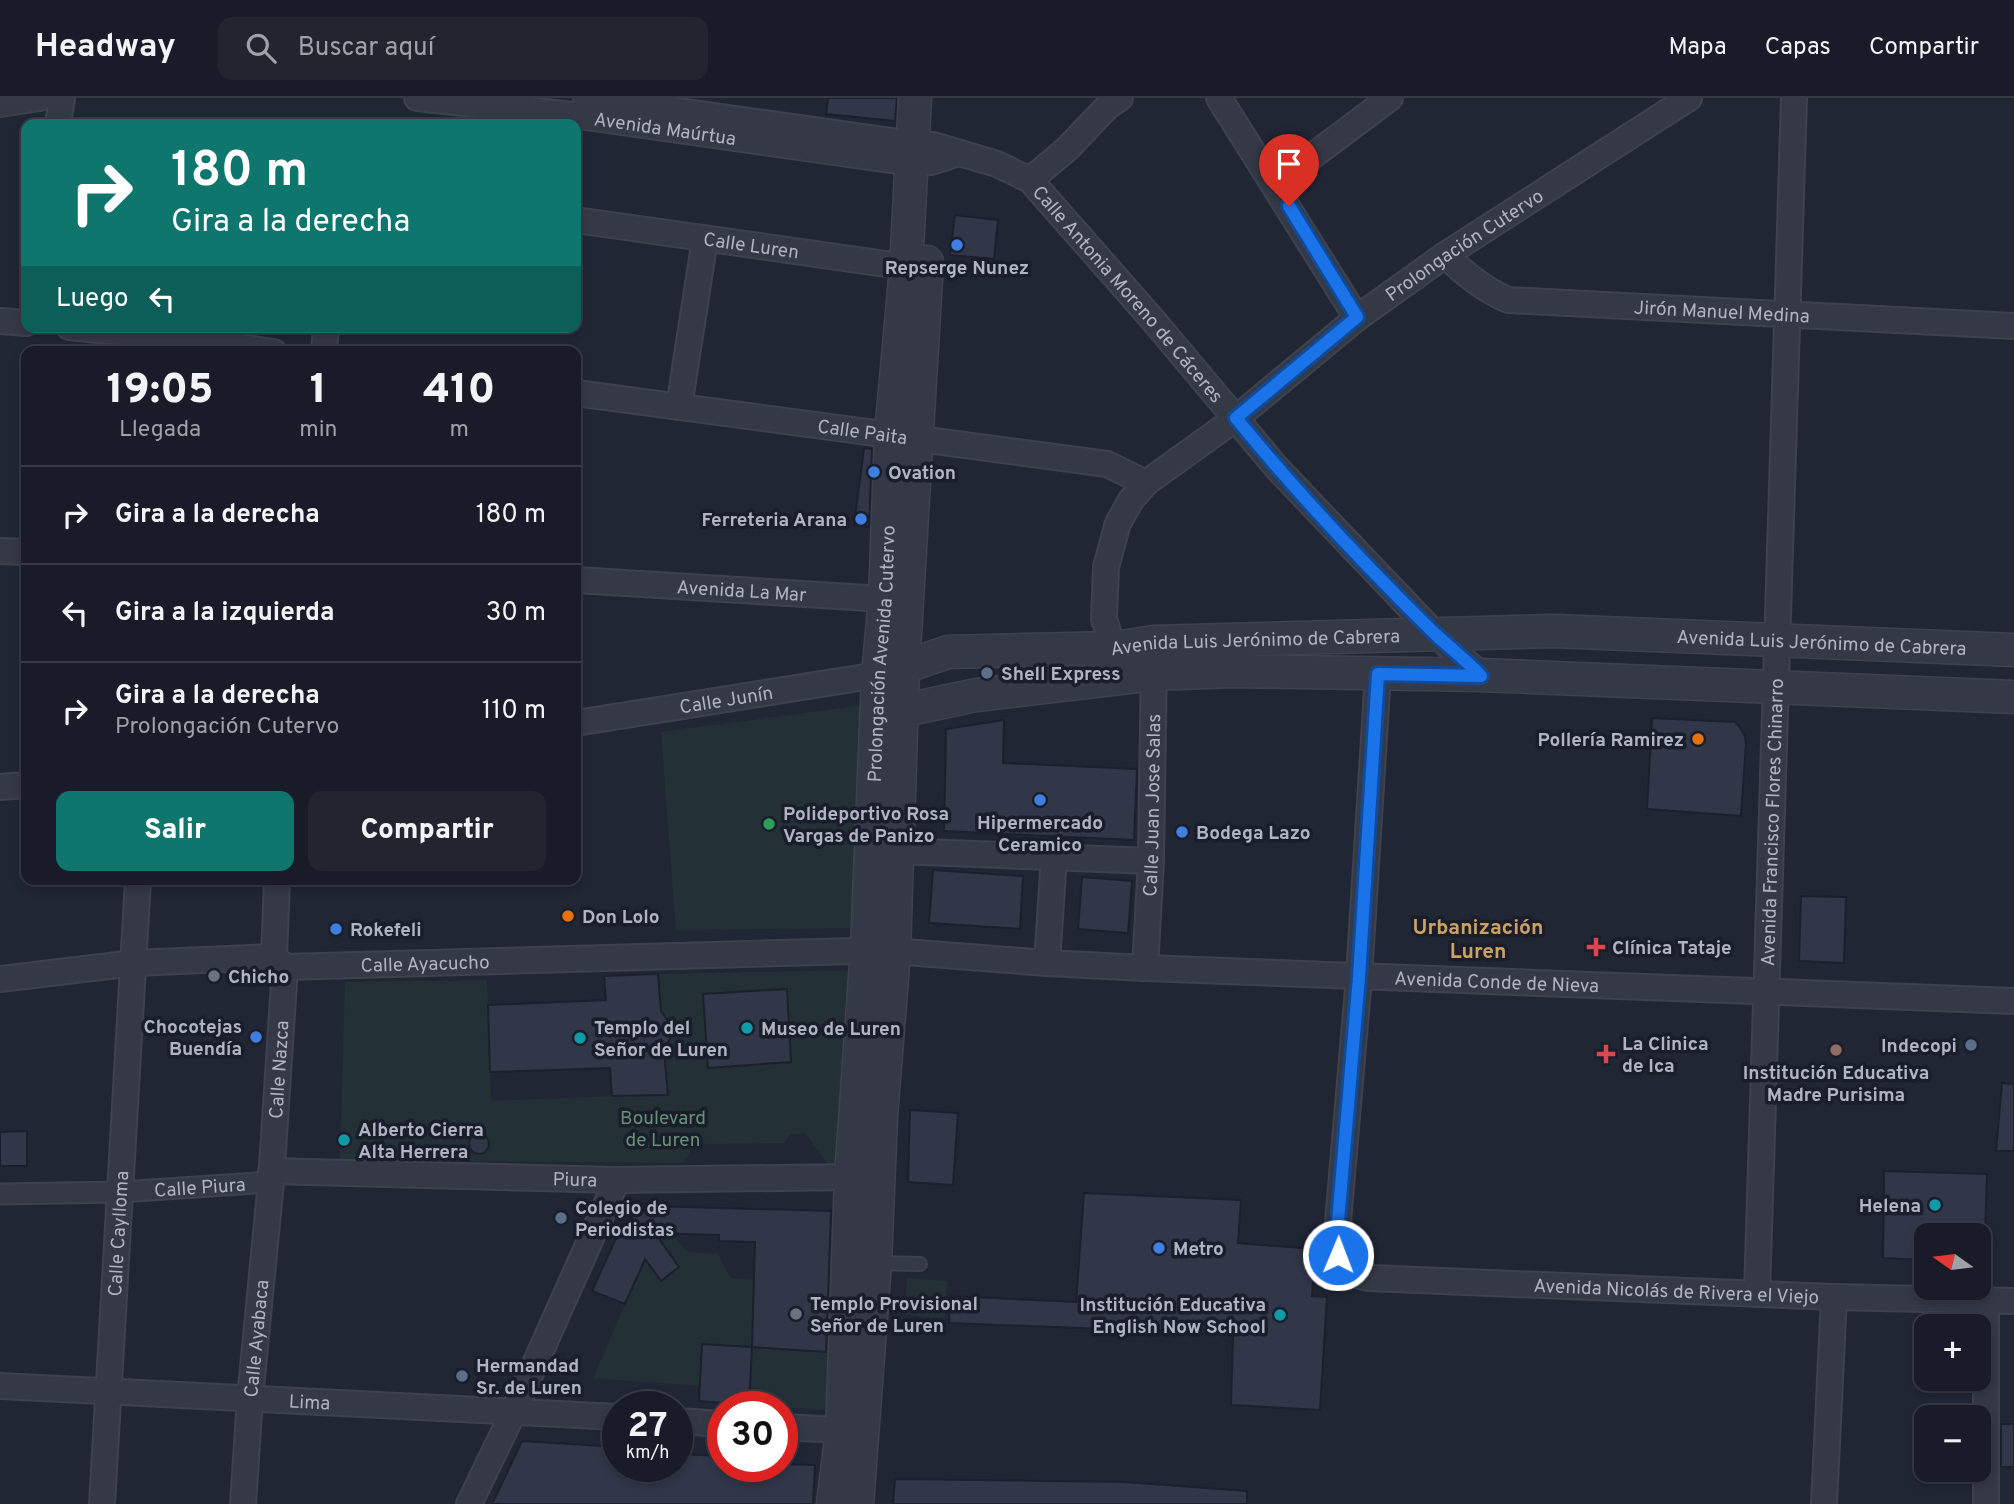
<!DOCTYPE html>
<html lang="es">
<head>
<meta charset="utf-8">
<style>
  :root { --surface:#191c28; --page:#222530; --text:#f1f3f6; --muted:#9fa1a8; --line:#373a45; --accent:#0f766e }
  body { margin:0; font-family:Overpass,sans-serif; background:var(--page); color:var(--text); height:100vh; display:flex; flex-direction:column; font-size:26px; white-space:nowrap }
  * { box-sizing:border-box; margin:0 }
  p { font-size:23px; color:var(--muted) }
  .icon { flex:none; width:38px; height:38px; fill:none; stroke:currentColor; stroke-width:2; stroke-linecap:round; stroke-linejoin:round }
  .map { position:relative; flex:1; overflow:hidden }
  .details { position:absolute; left:21px; top:248px; width:560px; height:539px; display:flex; flex-direction:column; background:var(--surface); border-radius:14px; box-shadow:0 4px 10px #0003,0 0 0 2px var(--line) }
  .details>* { flex:none }
  .hud { position:absolute; left:21px; top:21px; width:560px; height:214px; border-radius:14px; box-shadow:0 4px 10px #0003,0 0 0 2px var(--line); background:#0f766e; color:#fff; overflow:hidden }
  .needle { width:46px; rotate:284deg }
  .controls { position:absolute; left:1914px; top:1125px; display:grid; gap:14px }
  .controls a { display:grid; place-items:center; width:77px; height:77px; border-radius:14px; background:var(--surface); box-shadow:0 4px 10px #0003,0 0 0 2px var(--line); font-size:35px }
  .speed { position:absolute; left:602px; top:1293px; display:flex; gap:14px; font-size:35px; font-weight:700; text-align:center }
  .speed>* { display:grid; place-content:center; width:91px; height:91px; border-radius:50%; background:var(--surface); box-shadow:0 4px 10px #0003,0 0 0 2px var(--line); line-height:1 }
  .speed small { font-size:18px; font-weight:400 }
  .speed .limit { border:10px solid #d22; background:#fff; color:#111 }
  .pin { position:absolute; display:grid; place-items:center; width:60px; height:60px; color:#fff; margin:-72px -30px; border-radius:50% 50% 50% 0; rotate:-45deg; box-shadow:0 0 7px #0007 }
  .pin .icon { rotate:45deg }
  .me { position:absolute; width:77px; margin:-38px; rotate:1deg; stroke-linejoin:round; filter:drop-shadow(0 0 5px #0008) }
  .turn { display:flex; align-items:center; gap:24px; height:147px; padding:0 35px; font-size:32px }
  .turn .icon { width:91px; height:91px; stroke-width:2.5 }
  .turn b { display:block; font-size:49px; line-height:60px }
  .then { display:flex; align-items:center; height:66px; padding:0 35px; background:#0003; gap:14px; font-size:26px }
  .eta { display:flex; justify-content:space-evenly; align-items:center; height:119px; text-align:center }
  .eta b { font-size:42px; font-weight:800; line-height:49px }
  .button { display:flex; gap:14px; margin-top:auto; padding:14px 35px }
  .button a { flex:1; height:80px; border-radius:14px; background:var(--accent); color:#fff; font-size:28px; font-weight:800; line-height:80px; text-align:center }
  .button a+a { background:var(--page); color:var(--text) }
  ul { padding:0; list-style:none }
  li { display:flex; align-items:center; gap:21px; height:98px; padding:0 35px; border-top:2px solid var(--line) }
  li div { flex:1 }
  li b { display:block; font-size:26px }
  li em { font-style:normal }
  header { display:flex; align-items:center; gap:42px; box-sizing:border-box; height:98px; padding:0 35px; background:var(--surface); border-bottom:2px solid var(--line) }
  header strong { font-size:33px }
  nav { display:flex; gap:38px; margin-inline-start:auto; font-size:24px }
  .search { width:490px; height:63px; background:var(--page); display:flex; align-items:center; gap:18px; box-sizing:border-box; padding:0 24px; border-radius:14px; color:var(--muted); font-size:26px }
  .map>svg:first-child { display:block }
</style>
</head>
<body>
<header>
<strong>Headway</strong>
<div class="search"><svg class="icon" aria-label="search" viewBox="0 0 24 24"><circle cx="10" cy="10" r="6"/><path d="M15 15l6 6"/></svg>Buscar aquí</div>
<nav><a>Mapa</a><a>Capas</a><a>Compartir</a></nav>
</header>
<div class="map">
<svg width="2014" height="1406" viewBox="0 0 2014 1406">
  <rect width="100%" height="100%" fill="#212635"/>
  <path fill="#233136" fill-rule="evenodd" d="M857,608L875,622L854,830L676,832L661,634Z
    M855,872L840,1066H828L806,1036H790L784,1045L695,1046L683,1065L340,1062L345,884L487,882L491,1003L668,996L664,953L672,937L669,924L661,913L658,876ZM787,891L791,964L708,969L704,896Z
    M655,1134L671,1135L688,1154L718,1156L730,1180L754,1182L752,1249L838,1254L836,1313L749,1307L751,1249L702,1246L700,1288L593,1280L645,1161L661,1183L678,1169Z
    M907,1180L947,1183L944,1220L905,1217Z"/>
  <path fill="#313749" stroke="#1c202c" stroke-width="2" d="M828,0H897L895,23L826,16Z
    M955,117L998,122L994,161L950,157Z
    M864,350L872,351L869,429L854,427Z
    M1652,620L1735,624L1739,628L1745,638L1746,645L1741,718L1647,711Z
    M1004,622L1003,665L1137,671L1134,742L944,733L946,631Z
    M933,772L1023,778L1020,831L929,825Z
    M1082,779L1132,783L1128,835L1078,831Z
    M1801,798L1846,799L1844,865L1799,863Z
    M658,876L661,913L669,924L672,937L664,953L668,997L612,998L610,970L490,974L488,907L606,902L604,878Z
    M787,891L791,964L708,970L703,896Z
    M2002,985L2014,986V1053H1996Z
    M910,1012L958,1015L953,1087L908,1084Z
    M27,1033V1068H0V1034Z
    M469 1046a10 10 0 1 1 20 0a10 10 0 1 1-20 0Z
    M1884,1073L1987,1076L1985,1138H1927V1162L1883,1160Z
    M1084,1095L1241,1102L1238,1145L1315,1151L1312,1198L1327,1199L1320,1312L1231,1307L1233,1236L949,1225L950,1198L1076,1204Z
    M648,1108L831,1113L826,1254L752,1249L755,1144L719,1143V1137L655,1135L679,1169L661,1183L645,1161L625,1206L592,1193L622,1127Z
    M702,1246L752,1249L749,1307L699,1303Z
    M2001,1326H2014V1369H2001Z
    M522,1343L618,1349V1368H677V1356L723,1358V1368H782V1366L815,1367L813,1406H492Z
    M895,1381L1125,1384L1247,1393V1406H893Z"/>
  <g fill="none" stroke-linecap="round" stroke-linejoin="round">
    <g stroke="#3e424f" stroke-width="16">
      <path id="service" d="M875,1165L920,1166"/>
    </g>
    <g stroke="#3e424f" stroke-width="23">
      <g id="pedestrian">
        <path id="s1" d="M0,1096L120,1094L271,1084"/>
      </g>
    </g>
    <g stroke="#3e424f" stroke-width="28">
      <g id="minor">
        <path id="s2" d="M417,0L565,16L912,65L931,64L959,55"/>
        <path id="s3" d="M586,0L913,46L933,47L997,66L1030,82L1153,222L1277,370L1435,536L1481,577"/>
        <path d="M1219,0L1357,220"/>
        <path d="M0,6L40,0"/>
        <path d="M58,26L62,0"/>
        <path d="M1030,82L1067,51L1107,9L1120,0"/>
        <path d="M1275,86L1390,0"/>
        <path id="s4" d="M576,122L921,171"/>
        <path id="s5" d="M1445,157C1465,176 1483,191 1508,202L2014,228"/>
        <path d="M0,223L26,225"/>
        <path d="M69,229L167,239L274,254"/>
        <path d="M324,254L326,229"/>
        <path id="s6" d="M576,295L1107,366L1146,385"/>
        <path d="M679,309L705,141"/>
        <path d="M0,453L26,454"/>
        <path id="s7" d="M576,482L902,502"/>
        <path id="s8" d="M1119,566L1104,521L1106,469L1118,425L1131,402L1146,385L1235,321L1357,220L1445,157L1689,0"/>
        <path id="s9" d="M1378,576L1359,879L1336,1147C1339,1167 1349,1177 1369,1180L1834,1199L2014,1203"/>
        <path id="s10" d="M576,625L878,577"/>
        <path d="M0,689L26,687"/>
        <path d="M898,753L1151,763"/>
        <path d="M274,859L277,782"/>
        <path d="M1047,865L1054,759"/>
        <path id="s11" d="M1145,870L1151,763L1154,559"/>
        <path id="s12" d="M0,881L134,865L274,859L285,869L855,853L867,851L1047,865L1145,870L2014,903"/>
        <path id="s13" d="M271,1073L617,1082L851,1079L869,1081"/>
        <path id="s14" d="M1757,1196L1794,0"/>
        <path d="M1986,1202V1406"/>
        <path id="s15" d="M0,1288L618,1319"/>
        <path d="M677,1323L723,1326"/>
        <path d="M782,1329L860,1333"/>
        <path id="s16" d="M102,1406L138,782"/>
        <path id="s17" d="M243,1406L250,1300L271,1084L285,869"/>
        <path d="M469,1406L514,1313L617,1082"/>
        <path d="M1824,1406L1834,1199"/>
      </g>
    </g>
    <g stroke="#3e424f" stroke-width="35">
      <g id="tertiary">
        <path id="s18" d="M886,575L948,554L1115,550L1154,544L1555,533L2014,552"/>
        <path d="M901,613L976,597L1154,576L1233,573L1481,577L2014,599"/>
        <path id="s19" d="M833,1406L842,1333L851,1079L867,851L878,577L885,500L891,336L906,170L915,0"/>
        <path d="M857,1406L875,1165L881,1019L894,854L903,570L927,164"/>
      </g>
    </g>
    <use href="#service" stroke="#353946" stroke-width="12"/>
    <use href="#pedestrian" stroke="#353946" stroke-width="19"/>
    <use href="#minor" stroke="#353946" stroke-width="24"/>
    <use href="#tertiary" stroke="#353946" stroke-width="32"/>
  </g>
  <g fill="none" stroke-linecap="round" stroke-linejoin="round">
    <g stroke="#114b97" stroke-width="18">
      <path id="route" d="M1289,108L1357,219L1236,320C1297,395 1364,466 1433,534C1449,549 1466,562 1481,578L1378,576L1359,879L1336,1147L1338,1157"/>
    </g>
    <use href="#route" stroke="#1a73e8" stroke-width="12"/>
  </g>
  <g fill="#3f7fe0" stroke="#1a1e2a" stroke-width="2.5">
    <circle cx="957" cy="147" r="7"/>
    <circle cx="874" cy="374" r="7"/>
    <circle cx="861" cy="421" r="7"/>
    <circle cx="1040" cy="702" r="7"/>
    <circle cx="1182" cy="734" r="7"/>
    <circle cx="336" cy="831" r="7"/>
    <circle cx="256" cy="939" r="7"/>
    <circle cx="1159" cy="1150" r="7"/>
  </g>
  <g fill="#5c6f8a" stroke="#1a1e2a" stroke-width="2.5">
    <circle cx="987" cy="575" r="7"/>
    <circle cx="1971" cy="947" r="7"/>
    <circle cx="561" cy="1120" r="7"/>
    <circle cx="462" cy="1278" r="7"/>
  </g>
  <g fill="#e8710a" stroke="#1a1e2a" stroke-width="2.5">
    <circle cx="1698" cy="641" r="7"/>
    <circle cx="568" cy="818" r="7"/>
  </g>
  <circle fill="#2e9e5b" stroke="#1a1e2a" stroke-width="2.5" cx="769" cy="726" r="7"/>
  <g fill="#e0444e" stroke="#1a1e2a" stroke-width="2.5">
    <path d="M1592.5 838.5h7v7h7v7h-7v7h-7v-7h-7v-7h7z"/>
    <path d="M1602.5 945.5h7v7h7v7h-7v7h-7v-7h-7v-7h7z"/>
  </g>
  <g fill="#6b7280" stroke="#1a1e2a" stroke-width="2.5">
    <circle cx="214" cy="878" r="7"/>
    <circle cx="796" cy="1216" r="7"/>
  </g>
  <g fill="#0f9aa8" stroke="#1a1e2a" stroke-width="2.5">
    <circle cx="747" cy="930" r="7"/>
    <circle cx="580" cy="940" r="7"/>
    <circle cx="344" cy="1042" r="7"/>
    <circle cx="1935" cy="1107" r="7"/>
    <circle cx="1280" cy="1217" r="7"/>
  </g>
  <circle fill="#8d6e63" stroke="#1a1e2a" stroke-width="2.5" cx="1836" cy="952" r="7"/>
  <g text-anchor="middle" stroke-width="7" stroke-linejoin="round" paint-order="stroke">
    <g font-size="19" fill="#afb3c2" stroke="#1a1e2a">
      <text dy="7" stroke="none"><textPath href="#s2" startOffset="250">Avenida Maúrtua</textPath></text>
      <text dy="7" stroke="none"><textPath href="#s4" startOffset="177">Calle Luren</textPath></text>
      <text dy="7" stroke="none"><textPath href="#s8" startOffset="592">Prolongación Cutervo</textPath></text>
      <text dy="7" stroke="none"><textPath href="#s3" startOffset="604">Calle Antonia Moreno de Cáceres</textPath></text>
      <text dy="7" stroke="none"><textPath href="#s5" startOffset="292">Jirón Manuel Medina</textPath></text>
      <text dy="7" stroke="none"><textPath href="#s6" startOffset="289">Calle Paita</textPath></text>
      <text dy="7" stroke="none"><textPath href="#s7" startOffset="166">Avenida La Mar</textPath></text>
      <text dy="7" stroke="none"><textPath href="#s18" startOffset="373">Avenida Luis Jerónimo de Cabrera</textPath></text>
      <text dy="7" stroke="none"><textPath href="#s18" startOffset="940">Avenida Luis Jerónimo de Cabrera</textPath></text>
      <text dy="7" stroke="none"><textPath href="#s19" startOffset="852">Prolongación Avenida Cutervo</textPath></text>
      <text dy="7" stroke="none"><textPath href="#s10" startOffset="152">Calle Junín</textPath></text>
      <text dy="7" stroke="none"><textPath href="#s11" startOffset="163">Calle Juan Jose Salas</textPath></text>
      <text dy="7" stroke="none"><textPath href="#s14" startOffset="472">Avenida Francisco Flores Chinarro</textPath></text>
      <text dy="7" stroke="none"><textPath href="#s12" startOffset="430">Calle Ayacucho</textPath></text>
      <text dy="7" stroke="none"><textPath href="#s12" startOffset="1503">Avenida Conde de Nieva</textPath></text>
      <text dy="7" stroke="none"><textPath href="#s17" startOffset="436">Calle Nazca</textPath></text>
      <text dy="7" stroke="none"><textPath href="#s13" startOffset="304">Piura</textPath></text>
      <text dy="7" stroke="none"><textPath href="#s1" startOffset="200">Calle Piura</textPath></text>
      <text dy="7" stroke="none"><textPath href="#s16" startOffset="271">Calle Caylloma</textPath></text>
      <text dy="7" stroke="none"><textPath href="#s9" startOffset="931">Avenida Nicolás de Rivera el Viejo</textPath></text>
      <text dy="7" stroke="none"><textPath href="#s17" startOffset="166">Calle Ayabaca</textPath></text>
      <text dy="7" stroke="none"><textPath href="#s15" startOffset="310">Lima</textPath></text>
    </g>
    <g font-size="19" font-weight="bold" fill="#afb3c2" stroke="#1a1e2a" text-anchor="start">
      <text x="957" y="176" text-anchor="middle">Repserge Nunez</text>
      <text x="888" y="381">Ovation</text>
      <text x="847" y="428" text-anchor="end">Ferreteria Arana</text>
      <text x="1001" y="582">Shell Express</text>
      <text x="1684" y="648" text-anchor="end">Pollería Ramirez</text>
      <text x="783" y="722">Polideportivo Rosa<tspan x="783" dy="22">Vargas de Panizo</tspan></text>
      <text x="1040" y="731" text-anchor="middle">Hipermercado<tspan x="1040" dy="22">Ceramico</tspan></text>
      <text x="1196" y="741">Bodega Lazo</text>
      <text x="582" y="825">Don Lolo</text>
      <text x="350" y="838">Rokefeli</text>
      <text x="1612" y="856">Clínica Tataje</text>
      <text x="228" y="885">Chicho</text>
      <text x="242" y="935" text-anchor="end">Chocotejas<tspan x="242" dy="22">Buendía</tspan></text>
      <text x="594" y="936">Templo del<tspan x="594" dy="22">Señor de Luren</tspan></text>
      <text x="761" y="937">Museo de Luren</text>
      <text x="1622" y="952">La Clinica<tspan x="1622" dy="22">de Ica</tspan></text>
      <text x="1957" y="954" text-anchor="end">Indecopi</text>
      <text x="1836" y="981" text-anchor="middle">Institución Educativa<tspan x="1836" dy="22">Madre Purisima</tspan></text>
      <text x="358" y="1038">Alberto Cierra<tspan x="358" dy="22">Alta Herrera</tspan></text>
      <text x="1921" y="1114" text-anchor="end">Helena</text>
      <text x="575" y="1116">Colegio de<tspan x="575" dy="22">Periodistas</tspan></text>
      <text x="1173" y="1157">Metro</text>
      <text x="810" y="1212">Templo Provisional<tspan x="810" dy="22">Señor de Luren</tspan></text>
      <text x="1266" y="1213" text-anchor="end">Institución Educativa<tspan x="1266" dy="22">English Now School</tspan></text>
      <text x="476" y="1274">Hermandad<tspan x="476" dy="22">Sr. de Luren</tspan></text>
    </g>
    <g font-size="19" fill="#699179" stroke="#1a1e2a">
      <text x="663" y="1026">Boulevard<tspan x="663" dy="22">de Luren</tspan></text>
    </g>
    <g font-size="21" font-weight="bold" fill="#caa263" stroke="#1a1e2a">
      <text x="1478" y="836">Urbanización<tspan x="1478" dy="24">Luren</tspan></text>
    </g>
  </g>
</svg>
<div class="controls">
<a><svg class="needle" viewBox="-14 -14 28 28"><path d="M0-13l5 13h-10z" fill="#e53935"/><path d="M0 13l5-13h-10z" fill="#9fa1a8"/></svg></a>
<a>+</a>
<a>−</a>
</div>
<div class="speed"><div>27<small>km/h</small></div><div class="limit">30</div></div>
<div class="pin" style="left:1289px;top:108px;background:#d93025"><svg class="icon" aria-label="arrive" viewBox="0 0 24 24"><path d="M6 21V4h12l-3 4 3 4H6"/></svg></div>
<svg class="me" style="left:1338px;top:1157px" viewBox="-20 -20 40 40"><circle r="17" fill="#1a73e8" stroke="#fff" stroke-width="3"/><path d="M0-11L8 9 0 5-8 9z" fill="#fff"/></svg>
<div class="hud">
<div class="turn"><svg class="icon" aria-label="right" viewBox="0 0 24 24"><path d="M7 20v-9h11M14 6l5 5-5 5"/></svg><div><b>180 m</b>Gira a la derecha</div></div>
<div class="then">Luego<svg class="icon" aria-label="left" viewBox="0 0 24 24"><path d="M17 20v-9H6M10 6l-5 5 5 5"/></svg></div>
</div>
<section class="details">
<div class="eta">
<div><b>19:05</b><p>Llegada</p></div>
<div><b>1</b><p>min</p></div>
<div><b>410</b><p>m</p></div>
</div>
<ul>
<li><svg class="icon" aria-label="right" viewBox="0 0 24 24"><path d="M7 20v-9h11M14 6l5 5-5 5"/></svg><div><b>Gira a la derecha</b></div><em>180 m</em></li>
<li><svg class="icon" aria-label="left" viewBox="0 0 24 24"><path d="M17 20v-9H6M10 6l-5 5 5 5"/></svg><div><b>Gira a la izquierda</b></div><em>30 m</em></li>
<li><svg class="icon" aria-label="right" viewBox="0 0 24 24"><path d="M7 20v-9h11M14 6l5 5-5 5"/></svg><div><b>Gira a la derecha</b><p>Prolongación Cutervo</p></div><em>110 m</em></li>
</ul>
<div class="button"><a>Salir</a><a>Compartir</a></div>
</section>
</div>
</body>
</html>
